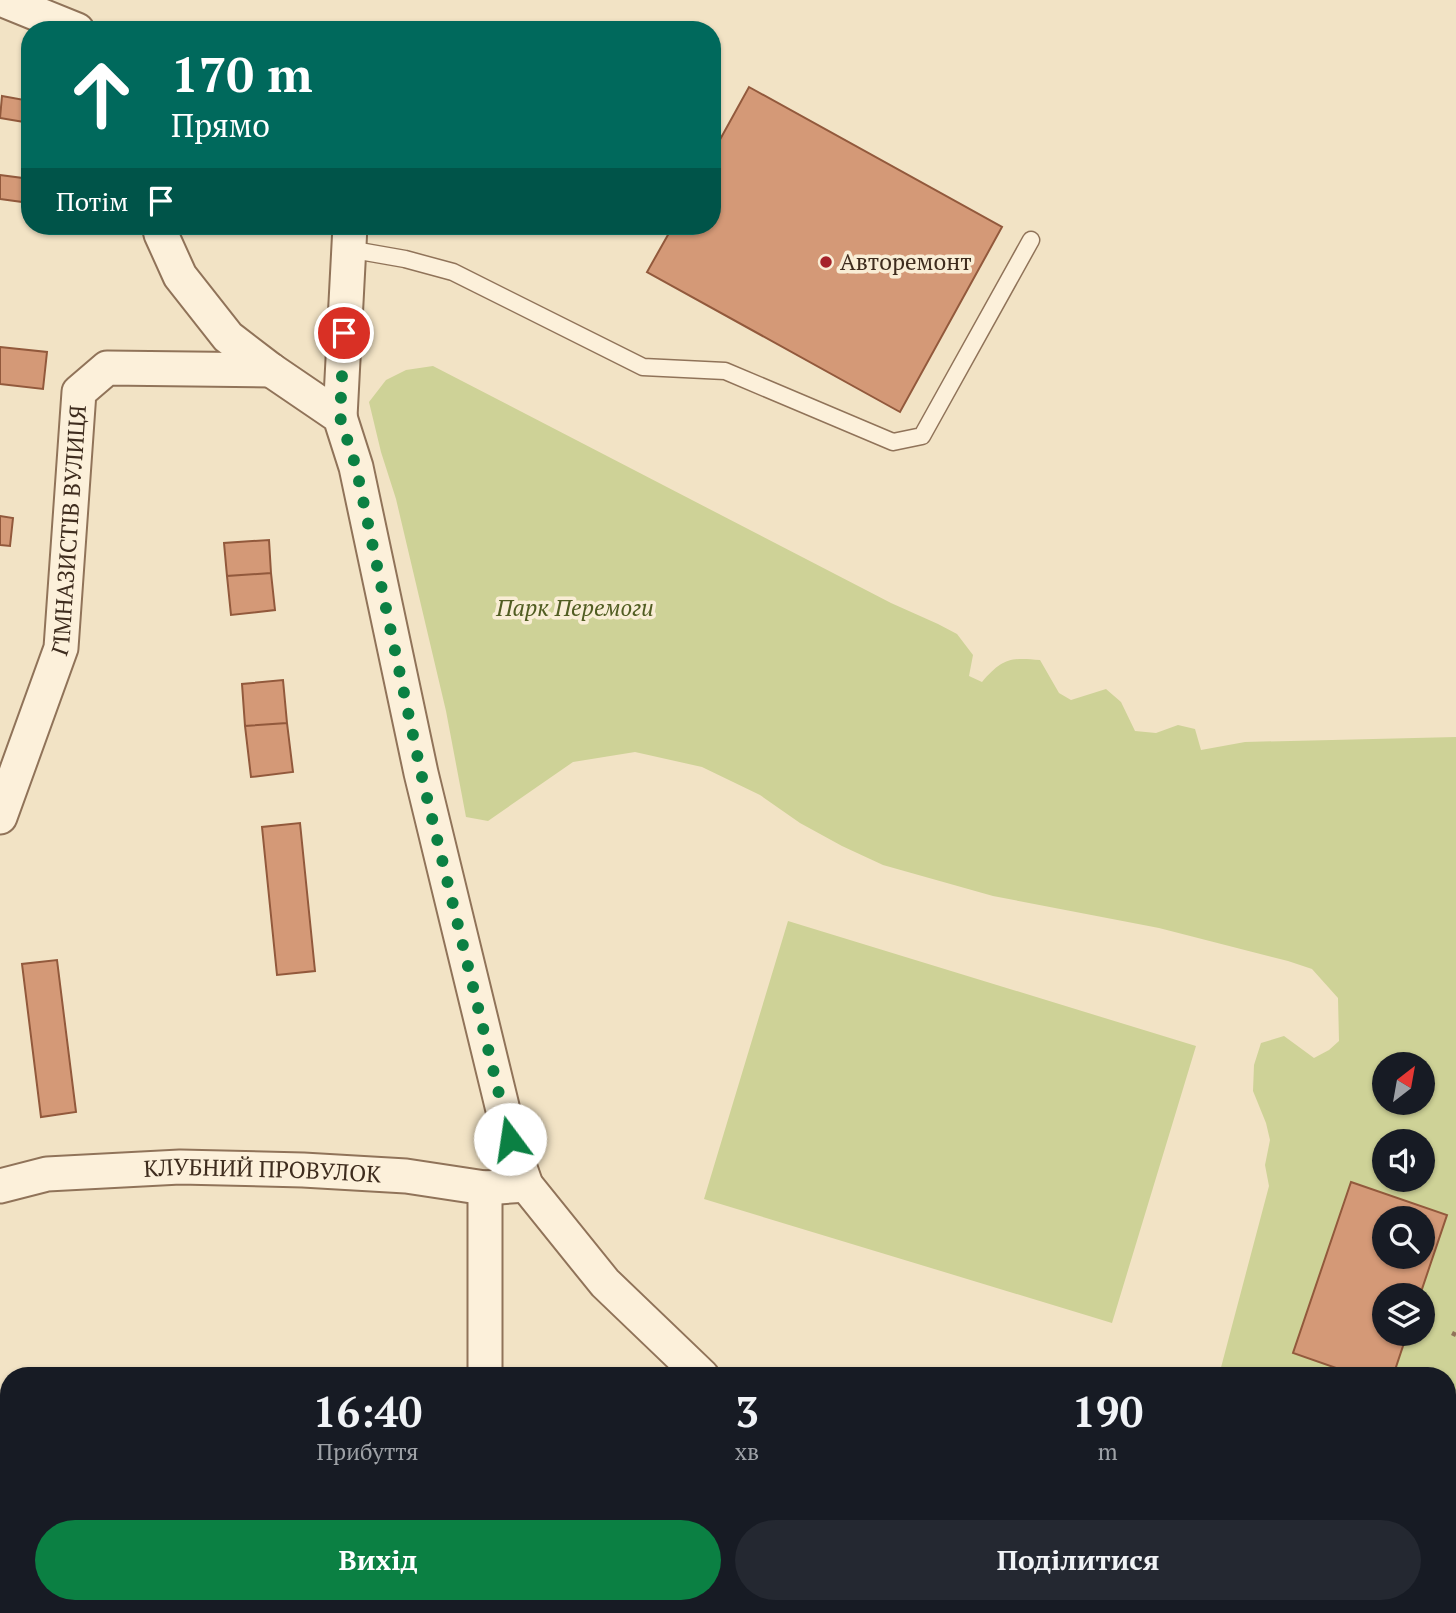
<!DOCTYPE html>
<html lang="uk">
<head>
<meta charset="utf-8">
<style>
  :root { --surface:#171b24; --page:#242831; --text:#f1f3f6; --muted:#9ea1a6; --accent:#0b8043 }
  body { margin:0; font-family:"PT Serif",serif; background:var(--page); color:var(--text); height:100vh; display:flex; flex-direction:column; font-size:26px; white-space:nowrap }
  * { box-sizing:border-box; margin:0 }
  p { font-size:23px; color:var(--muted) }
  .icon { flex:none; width:38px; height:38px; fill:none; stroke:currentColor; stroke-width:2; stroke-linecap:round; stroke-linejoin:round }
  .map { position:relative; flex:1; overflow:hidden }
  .details { position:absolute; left:0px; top:1367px; width:1456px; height:247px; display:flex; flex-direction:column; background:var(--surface); border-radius:28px 28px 0 0; box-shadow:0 2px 5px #0004 }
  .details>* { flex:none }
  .banner { position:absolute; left:21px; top:21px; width:700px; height:214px; border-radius:28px; box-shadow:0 2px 5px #0004; background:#00695c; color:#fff; overflow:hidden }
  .needle { width:46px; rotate:31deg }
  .fabs { position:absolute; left:1372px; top:1052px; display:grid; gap:14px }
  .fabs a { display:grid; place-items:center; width:63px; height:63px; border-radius:50%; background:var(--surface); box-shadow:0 2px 5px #0004; font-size:35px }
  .pin { position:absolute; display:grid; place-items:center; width:60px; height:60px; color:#fff; margin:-30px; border:4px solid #fff; border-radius:50%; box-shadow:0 2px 7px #0007 }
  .me { position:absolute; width:77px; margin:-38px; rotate:346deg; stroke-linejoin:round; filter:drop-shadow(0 0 5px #0008) }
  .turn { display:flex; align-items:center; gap:24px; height:147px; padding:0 35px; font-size:32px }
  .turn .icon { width:91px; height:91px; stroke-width:2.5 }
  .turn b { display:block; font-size:49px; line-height:60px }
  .then { display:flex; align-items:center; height:66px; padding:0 35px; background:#0003; gap:14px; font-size:26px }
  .eta { display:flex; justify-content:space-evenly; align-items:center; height:119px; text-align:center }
  .eta b { font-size:42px; font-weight:600; line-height:49px }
  .primary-button { display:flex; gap:14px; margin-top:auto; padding:14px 35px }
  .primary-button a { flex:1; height:80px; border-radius:42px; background:var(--accent); color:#fff; font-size:28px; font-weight:600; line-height:80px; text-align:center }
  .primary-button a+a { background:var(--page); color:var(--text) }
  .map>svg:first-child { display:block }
</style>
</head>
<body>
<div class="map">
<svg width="1456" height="1613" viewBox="0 0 1456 1613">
  <rect width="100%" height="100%" fill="#f2e3c5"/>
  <path fill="#ced297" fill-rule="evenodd" d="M433,366L891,603L938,624L957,634L973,655L969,676L982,682C1002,659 1010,657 1040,660L1059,693L1071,700L1106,689L1121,702L1135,731L1156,733L1178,725L1195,729L1201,750L1245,742L1456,737V1613H1171L1159,1605H1447V1376L1219,1375L1269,1186L1265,1165L1270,1140L1266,1123L1253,1091L1254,1065L1261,1043L1284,1036L1314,1058L1329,1050L1339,1041L1338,998L1312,969L1288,961L1159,928L993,896L883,865L842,846L800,823L760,795L702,767L635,752L573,762L488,821L466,817L446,711L396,499L381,452L369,402L386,380L406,370ZM1384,1064H1423V1102H1384ZM1384,1141H1423V1180H1384ZM1384,1218H1423V1256H1384ZM1384,1295H1423V1334H1384Z
    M788,921L1196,1046L1112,1323L704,1199Z"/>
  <path fill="#d49977" stroke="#92593c" stroke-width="2" fill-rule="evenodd" d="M749,87L1002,227L900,412L647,272L673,226H712V154Z
    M2,96L30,101V123L0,118Z
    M0,175L30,179V203L0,199Z
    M0,347L47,352L43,389L0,384Z
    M0,516L13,518L10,546L0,545Z
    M269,540L271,573L227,576L224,543Z
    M271,573L275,610L231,615L227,576Z
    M283,680L287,723L245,726L242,684Z
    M287,723L293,772L251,777L245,726Z
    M300,823L315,971L277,975L262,827Z
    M57,960L76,1112L41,1117L22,964Z
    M1351,1182L1447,1215L1420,1295H1384V1334H1407L1393,1376H1359L1293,1353ZM1384,1218H1423V1256H1384Z"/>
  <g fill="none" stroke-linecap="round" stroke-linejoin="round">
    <g stroke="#907359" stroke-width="19">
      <path id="lane" d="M348,249L405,259L453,272L643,367L725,371L893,442L922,436L1031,240"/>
    </g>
    <g stroke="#907359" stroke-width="37">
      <g id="street">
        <path d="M3,0L77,30"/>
        <path d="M159,226L161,234L180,276L228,337L271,370L340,417L356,467L421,773L510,1139L526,1185L605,1283L702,1376"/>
        <path d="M340,417L350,226"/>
        <path id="s1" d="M0,817L61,648L79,392L107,368L271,370"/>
        <path id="s2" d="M0,1186L47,1174L180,1167L303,1170L406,1176L485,1188L526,1185"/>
        <path d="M485,1188V1376"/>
        <path d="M1048,1605L1072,1613"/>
        <path d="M142,1613L149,1605"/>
        <path d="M845,1613L850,1605"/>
      </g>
    </g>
    <path stroke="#907359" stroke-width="4.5" stroke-dasharray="5 3.5" stroke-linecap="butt" d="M1452,1333L1456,1335"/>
    <use href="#lane" stroke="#fcf0da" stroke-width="16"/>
    <use href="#street" stroke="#fcf0da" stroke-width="33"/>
  </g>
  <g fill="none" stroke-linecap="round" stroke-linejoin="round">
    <path stroke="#0b8043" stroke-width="12" stroke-dasharray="0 21.6" d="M344,333L340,417L356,467L421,773L510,1139"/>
  </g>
  <circle fill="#a5222a" stroke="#f9edd5" stroke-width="2.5" cx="826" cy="262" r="7"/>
  <g text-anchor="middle" stroke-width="7" stroke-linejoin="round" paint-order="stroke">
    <g font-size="23" fill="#3e2c1e" stroke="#f9edd5" text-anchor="start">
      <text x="840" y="270">Авторемонт</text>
    </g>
    <g font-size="23" fill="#3e2c1e" stroke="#f9edd5">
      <text dy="8" stroke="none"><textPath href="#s1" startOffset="298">ГІМНАЗИСТІВ ВУЛИЦЯ</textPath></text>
      <text dy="8" stroke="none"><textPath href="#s2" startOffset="264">КЛУБНИЙ ПРОВУЛОК</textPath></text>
    </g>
    <g font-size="23" font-style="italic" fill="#515d22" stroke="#f9edd5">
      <text x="575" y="616">Парк Перемоги</text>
    </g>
  </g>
</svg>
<div class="fabs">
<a><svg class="needle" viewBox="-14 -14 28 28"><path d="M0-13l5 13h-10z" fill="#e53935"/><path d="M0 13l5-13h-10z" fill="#9ea1a6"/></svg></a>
<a><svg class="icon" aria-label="sound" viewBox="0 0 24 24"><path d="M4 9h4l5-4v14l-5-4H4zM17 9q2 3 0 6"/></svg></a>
<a><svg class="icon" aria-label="search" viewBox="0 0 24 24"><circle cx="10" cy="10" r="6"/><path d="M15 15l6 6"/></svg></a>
<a><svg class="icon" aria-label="layers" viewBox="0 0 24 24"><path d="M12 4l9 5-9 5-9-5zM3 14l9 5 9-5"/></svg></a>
</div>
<div class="pin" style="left:344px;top:333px;background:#d93025"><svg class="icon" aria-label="arrive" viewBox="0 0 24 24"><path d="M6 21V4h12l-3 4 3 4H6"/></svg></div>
<svg class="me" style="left:510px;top:1139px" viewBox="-20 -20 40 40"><circle r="19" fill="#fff"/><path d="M0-13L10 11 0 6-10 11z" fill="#0b8043"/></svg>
<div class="banner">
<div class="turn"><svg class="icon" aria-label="ahead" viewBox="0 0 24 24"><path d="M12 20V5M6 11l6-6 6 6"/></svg><div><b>170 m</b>Прямо</div></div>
<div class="then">Потім<svg class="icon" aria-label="arrive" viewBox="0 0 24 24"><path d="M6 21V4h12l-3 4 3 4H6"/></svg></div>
</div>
<section class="details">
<div class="eta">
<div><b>16:40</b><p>Прибуття</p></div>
<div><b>3</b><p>хв</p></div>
<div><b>190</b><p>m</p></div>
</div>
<div class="primary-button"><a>Вихід</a><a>Поділитися</a></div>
</section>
</div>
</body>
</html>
